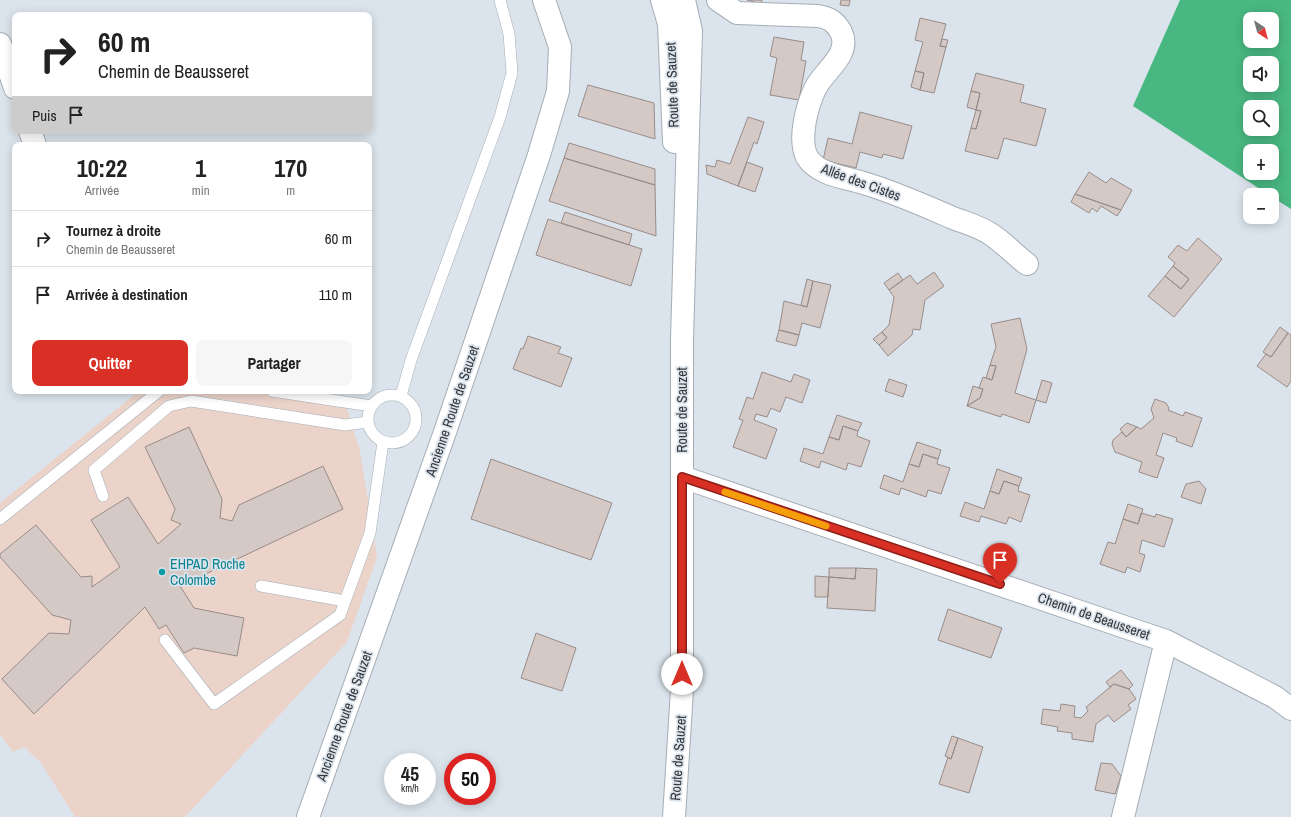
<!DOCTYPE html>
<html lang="fr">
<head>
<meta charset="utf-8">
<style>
  :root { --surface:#fff; --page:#f6f6f6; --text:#222; --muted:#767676; --line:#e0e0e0; --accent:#d93025 }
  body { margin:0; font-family:"Archivo Narrow",sans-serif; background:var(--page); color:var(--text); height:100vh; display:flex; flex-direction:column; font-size:15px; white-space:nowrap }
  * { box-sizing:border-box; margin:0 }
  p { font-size:13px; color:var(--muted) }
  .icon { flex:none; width:22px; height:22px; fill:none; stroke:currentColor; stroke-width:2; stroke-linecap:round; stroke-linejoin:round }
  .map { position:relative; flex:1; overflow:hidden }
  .panel { position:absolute; left:12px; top:142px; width:360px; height:252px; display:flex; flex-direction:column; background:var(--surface); border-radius:8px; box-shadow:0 2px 10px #0003 }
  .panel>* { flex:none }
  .top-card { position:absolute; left:12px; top:12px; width:360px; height:122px; border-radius:8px; box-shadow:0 2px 10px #0003; background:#fff; color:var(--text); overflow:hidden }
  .needle { width:26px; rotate:144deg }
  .tools { position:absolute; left:1243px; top:12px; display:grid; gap:8px }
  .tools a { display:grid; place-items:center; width:36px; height:36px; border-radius:8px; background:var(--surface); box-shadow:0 2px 10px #0003; font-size:20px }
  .speed { position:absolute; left:384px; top:753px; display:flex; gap:8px; font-size:20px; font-weight:700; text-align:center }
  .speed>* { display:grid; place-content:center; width:52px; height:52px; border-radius:50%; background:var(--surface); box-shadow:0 2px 10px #0003; line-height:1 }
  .speed small { font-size:10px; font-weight:400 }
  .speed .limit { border:6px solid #d22; background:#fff; color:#111 }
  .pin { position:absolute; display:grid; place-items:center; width:34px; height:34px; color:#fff; margin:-41px -17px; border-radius:50% 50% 50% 0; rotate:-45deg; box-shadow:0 0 4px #0007 }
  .pin .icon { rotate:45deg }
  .me { position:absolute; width:44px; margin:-22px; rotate:0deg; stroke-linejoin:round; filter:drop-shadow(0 0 3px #0008) }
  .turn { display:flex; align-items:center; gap:14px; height:84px; padding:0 20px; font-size:18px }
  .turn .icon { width:52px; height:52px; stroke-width:2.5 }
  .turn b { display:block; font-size:28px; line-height:34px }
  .then { display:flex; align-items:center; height:38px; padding:0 20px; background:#0003; gap:8px; font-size:15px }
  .eta { display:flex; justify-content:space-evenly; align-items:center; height:68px; text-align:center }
  .eta b { font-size:24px; font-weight:800; line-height:28px }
  .button { display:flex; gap:8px; margin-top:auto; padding:8px 20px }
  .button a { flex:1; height:46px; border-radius:8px; background:var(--accent); color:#fff; font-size:16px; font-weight:800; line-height:46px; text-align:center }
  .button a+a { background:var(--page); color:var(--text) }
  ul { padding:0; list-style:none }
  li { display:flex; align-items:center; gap:12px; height:56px; padding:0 20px; border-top:1px solid var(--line) }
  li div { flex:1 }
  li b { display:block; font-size:15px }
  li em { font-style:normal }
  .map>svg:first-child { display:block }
</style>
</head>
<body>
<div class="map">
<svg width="1291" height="817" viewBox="0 0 1291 817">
  <rect width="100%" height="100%" fill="#dbe4ec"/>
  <path fill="#ebd3ca" d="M139,391H316L343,397L360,451L377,557L347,642L185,817H75L41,763L24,747L13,752L0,734V503Z"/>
  <path fill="#49b781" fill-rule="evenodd" d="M1180,0H1291V209L1272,197V195H1269L1133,106ZM1250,19H1272V41H1250ZM1250,63H1272V85H1250ZM1250,107H1272V129H1250ZM1250,151H1272V173H1250Z"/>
  <path fill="#d5c9c6" stroke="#988c89" d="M747,0H762L761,4Z
    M841,0H850L849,6L840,5Z
    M920,18L946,24L940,46L946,47L934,93L920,90L924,73L915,71L923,42L915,40Z
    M774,37L804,42L801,60L806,61L799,100L770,95L777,58L770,56Z
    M942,39L948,40L946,47L940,46Z
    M915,71L924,73L920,90L911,87Z
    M976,73L1024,85L1020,102L1046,109L1036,146L1004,138L998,159L965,151L971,128L976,129L981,111L976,110L980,93L971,91Z
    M588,85L654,103L655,139L578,116Z
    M971,91L980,93L976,110L967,107Z
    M976,110L981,111L976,129L971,128Z
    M860,112L912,126L903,159L883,154L882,158L860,152L856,168L823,160L828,138L852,144Z
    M748,117L764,122L757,144L754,142L738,186L707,174L706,165L715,167L717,160L730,164Z
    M569,143L655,169V185L564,158Z
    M564,158L655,185L656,236L549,201Z
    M747,162L763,168L755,192L738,186Z
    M1089,172L1106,183L1111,178L1132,190L1121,210L1075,194Z
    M1075,194L1121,210L1117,216L1101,206L1097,212L1092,208L1089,213L1071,202Z
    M565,212L632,234L629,245L561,223Z
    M548,219L642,249L631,286L536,255Z
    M1198,238L1222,259L1174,317L1148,296L1165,276L1181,289L1189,279L1173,266L1175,263L1168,257L1178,245L1187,251Z
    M1173,266L1189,279L1181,289L1165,276Z
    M934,272L944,286L925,300L920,330L913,329L912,335L888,356L879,345L887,338L882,332L889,325L894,297L889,290L910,275L917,284Z
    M898,273L903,280L889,290L884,283Z
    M807,279L813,281L807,307L801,305Z
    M813,281L831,285L820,328L802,323L799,335L779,330L784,301L807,307Z
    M1020,318L1027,349L1015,393L1036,400L1029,423L1002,414L1001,417L967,406L980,398L983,389L979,388L983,377L992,380L996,366L990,365L996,347L991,324Z
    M1280,327L1288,333L1271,357L1263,352Z
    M779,330L799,335L796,346L776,341Z
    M882,332L887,338L879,345L873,339Z
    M1288,333L1291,335V381L1287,387L1257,366L1266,354L1271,357Z
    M528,336L561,347L558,353L572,358L561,387L513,369L521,348L523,349Z
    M990,365L996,366L992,380L986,378Z
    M762,372L791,382L794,374L810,380L802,403L786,397L780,412L771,408L767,417L756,414L754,420L777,429L766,459L733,447L743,420L739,419L747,397L753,399Z
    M889,379L907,385L903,397L885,391Z
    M1042,380L1052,383L1046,403L1036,400Z
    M973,386L983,389L980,398L967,406Z
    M1155,399L1166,403L1169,408L1168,410L1183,416L1185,412L1202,418L1192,447L1176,441L1177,438L1163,433L1156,455L1164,458L1157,478L1139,472L1142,462L1115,452L1112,444L1113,440L1122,432L1126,437L1137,427L1141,429L1154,418L1151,409Z
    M837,415L862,423L858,431L843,426L839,440L829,437Z
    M1127,423L1137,427L1126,437L1120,429Z
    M843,426L858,431L857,436L870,441L861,467L848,463L846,470L821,461L819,468L800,461L804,448L823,454L829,437L839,440Z
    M189,427L222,499L220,518L232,521L239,505L323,466L343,509L180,586L194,608L244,618L237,656L194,648L184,653L166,625L159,629L145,607L34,714L2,679L49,633L69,634L71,620L52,615L0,557V554L36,525L81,577L92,576V587L120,567L91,520L128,497L158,544L181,524L171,520L175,509L145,447Z
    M917,442L941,450L938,459L923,454L919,467L909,464Z
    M923,454L938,459L937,464L950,468L941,494L928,490L926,497L901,488L899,495L880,488L884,475L903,482L909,464L919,467Z
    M491,459L612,503L591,560L471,519Z
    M997,469L1022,478L1019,486L1004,481L999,494L990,491Z
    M1004,481L1019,486L1018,491L1030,495L1021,522L1009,517L1006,524L981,516L979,522L960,516L965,502L984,509L990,491L999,494Z
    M1199,481L1206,489L1201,504L1181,497L1186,484Z
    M1128,504L1143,509L1138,524L1123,519Z
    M1141,513L1155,517L1156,514L1173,519L1164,547L1142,540L1139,553L1145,555L1140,572L1127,567L1125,573L1100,564L1108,542L1115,544L1123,519L1138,524Z
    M829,568H856L855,579L829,577Z
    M856,568L877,569L875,611L827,608L829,577L855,579Z
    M815,576L829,577L828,597H815Z
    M948,609L1002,628L991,658L938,640Z
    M536,633L576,648L562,691L521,678Z
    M1121,670L1133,685L1129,689L1114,684L1110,687L1106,682Z
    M1114,684L1129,689L1136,699L1128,705L1131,709L1114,722L1108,715L1096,724L1093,742L1072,739V733L1057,731L1058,727L1041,724L1043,709L1060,711L1061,704L1075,706L1074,717L1081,718L1088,711L1086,707Z
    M952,736L958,738L951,759L945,756Z
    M958,738L983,747L969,793L939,784L948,757L951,759Z
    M1101,763L1112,764L1121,776L1115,794L1095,790Z"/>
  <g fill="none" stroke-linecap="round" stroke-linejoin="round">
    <g stroke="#a4adb5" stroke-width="12">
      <path id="service" d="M272,391L371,406
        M368 419a24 24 0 1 1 48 0a24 24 0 1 1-48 0Z
        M401,396L411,360L500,117L512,73L509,34L500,0
        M103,496L94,470L169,406L191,401L345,425L368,422
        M0,519L159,391
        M261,586L345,601
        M165,640L214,704L340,615L370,533L383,442"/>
    </g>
    <g stroke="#a4adb5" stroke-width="24">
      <path id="minor" d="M718,0L737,13L818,16C829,18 835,21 841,32C852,55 823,71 815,89C807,106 798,139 807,157C817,174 843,177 860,182C892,191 923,205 953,218C966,223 981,227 992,235C1004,243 1015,255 1027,264
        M0,44L15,88
        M30,131L35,145
        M682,477L1166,641L1275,697L1291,709
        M1123,817L1166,641"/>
    </g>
    <g stroke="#a4adb5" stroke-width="24">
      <path id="tertiary" d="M308,817L445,432L539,155L558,91L560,47L544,0"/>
    </g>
    <g stroke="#a4adb5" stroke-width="24">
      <path id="secondary" d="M662,0L669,24L674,142
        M674,817L682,690V339L691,31L684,0"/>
    </g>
    <use href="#service" stroke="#fff" stroke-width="11"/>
    <use href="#minor" stroke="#fff" stroke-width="22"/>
    <use href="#tertiary" stroke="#fff" stroke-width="22"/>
    <use href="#secondary" stroke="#fff" stroke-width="22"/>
  </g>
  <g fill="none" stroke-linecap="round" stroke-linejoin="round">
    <g stroke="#8d1f18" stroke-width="10">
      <path id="route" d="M682,674V477L1000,584"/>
    </g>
    <use href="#route" stroke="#d93025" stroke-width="7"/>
    <path stroke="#f59e0b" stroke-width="7" d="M725,492L826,526"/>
  </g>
  <circle fill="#0f9aa8" stroke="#dbe4ec" stroke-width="1.5" cx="162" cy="572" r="4"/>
  <g text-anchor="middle" stroke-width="3.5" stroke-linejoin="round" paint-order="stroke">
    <g font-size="14" fill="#34373a" stroke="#dbe4ec">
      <text transform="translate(672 85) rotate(-92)" y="5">Route de Sauzet</text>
      <text transform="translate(861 182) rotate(20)" y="5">Allée des Cistes</text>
      <text transform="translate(682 410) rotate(-90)" y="5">Route de Sauzet</text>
      <text transform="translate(452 411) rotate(-71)" y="5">Ancienne Route de Sauzet</text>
      <text transform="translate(1094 616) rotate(19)" y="5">Chemin de Beausseret</text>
      <text transform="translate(344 716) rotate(-70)" y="5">Ancienne Route de Sauzet</text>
      <text transform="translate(678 758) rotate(-86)" y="5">Route de Sauzet</text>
    </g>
    <g font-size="14" fill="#0d838f" stroke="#dbe4ec" text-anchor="start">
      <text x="170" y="569">EHPAD Roche<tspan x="170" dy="16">Colombe</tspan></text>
    </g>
  </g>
</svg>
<div class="tools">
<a><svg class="needle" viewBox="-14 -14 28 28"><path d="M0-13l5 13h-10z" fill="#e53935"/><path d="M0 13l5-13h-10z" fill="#767676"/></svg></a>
<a><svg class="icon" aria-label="sound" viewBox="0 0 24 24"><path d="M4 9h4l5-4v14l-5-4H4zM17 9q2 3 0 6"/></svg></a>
<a><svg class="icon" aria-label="search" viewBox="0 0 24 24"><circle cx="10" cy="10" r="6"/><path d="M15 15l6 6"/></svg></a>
<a>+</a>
<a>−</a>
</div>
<div class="speed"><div>45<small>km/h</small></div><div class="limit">50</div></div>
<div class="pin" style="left:1000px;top:584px;background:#d93025"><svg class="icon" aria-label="arrive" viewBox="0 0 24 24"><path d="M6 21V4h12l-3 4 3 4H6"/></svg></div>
<svg class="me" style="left:682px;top:674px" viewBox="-20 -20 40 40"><circle r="19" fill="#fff"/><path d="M0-13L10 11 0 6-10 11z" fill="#d93025"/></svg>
<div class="top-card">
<div class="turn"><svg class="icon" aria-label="right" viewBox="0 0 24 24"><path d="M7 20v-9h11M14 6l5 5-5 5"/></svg><div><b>60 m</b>Chemin de Beausseret</div></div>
<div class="then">Puis<svg class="icon" aria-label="arrive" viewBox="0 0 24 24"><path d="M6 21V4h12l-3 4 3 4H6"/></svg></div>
</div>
<section class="panel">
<div class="eta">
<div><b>10:22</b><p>Arrivée</p></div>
<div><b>1</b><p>min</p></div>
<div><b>170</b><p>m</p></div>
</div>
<ul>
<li><svg class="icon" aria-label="right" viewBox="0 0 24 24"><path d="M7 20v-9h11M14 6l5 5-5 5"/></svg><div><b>Tournez à droite</b><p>Chemin de Beausseret</p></div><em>60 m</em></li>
<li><svg class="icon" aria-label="arrive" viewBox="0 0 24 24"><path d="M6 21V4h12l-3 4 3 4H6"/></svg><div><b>Arrivée à destination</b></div><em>110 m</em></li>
</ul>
<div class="button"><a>Quitter</a><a>Partager</a></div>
</section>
</div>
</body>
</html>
